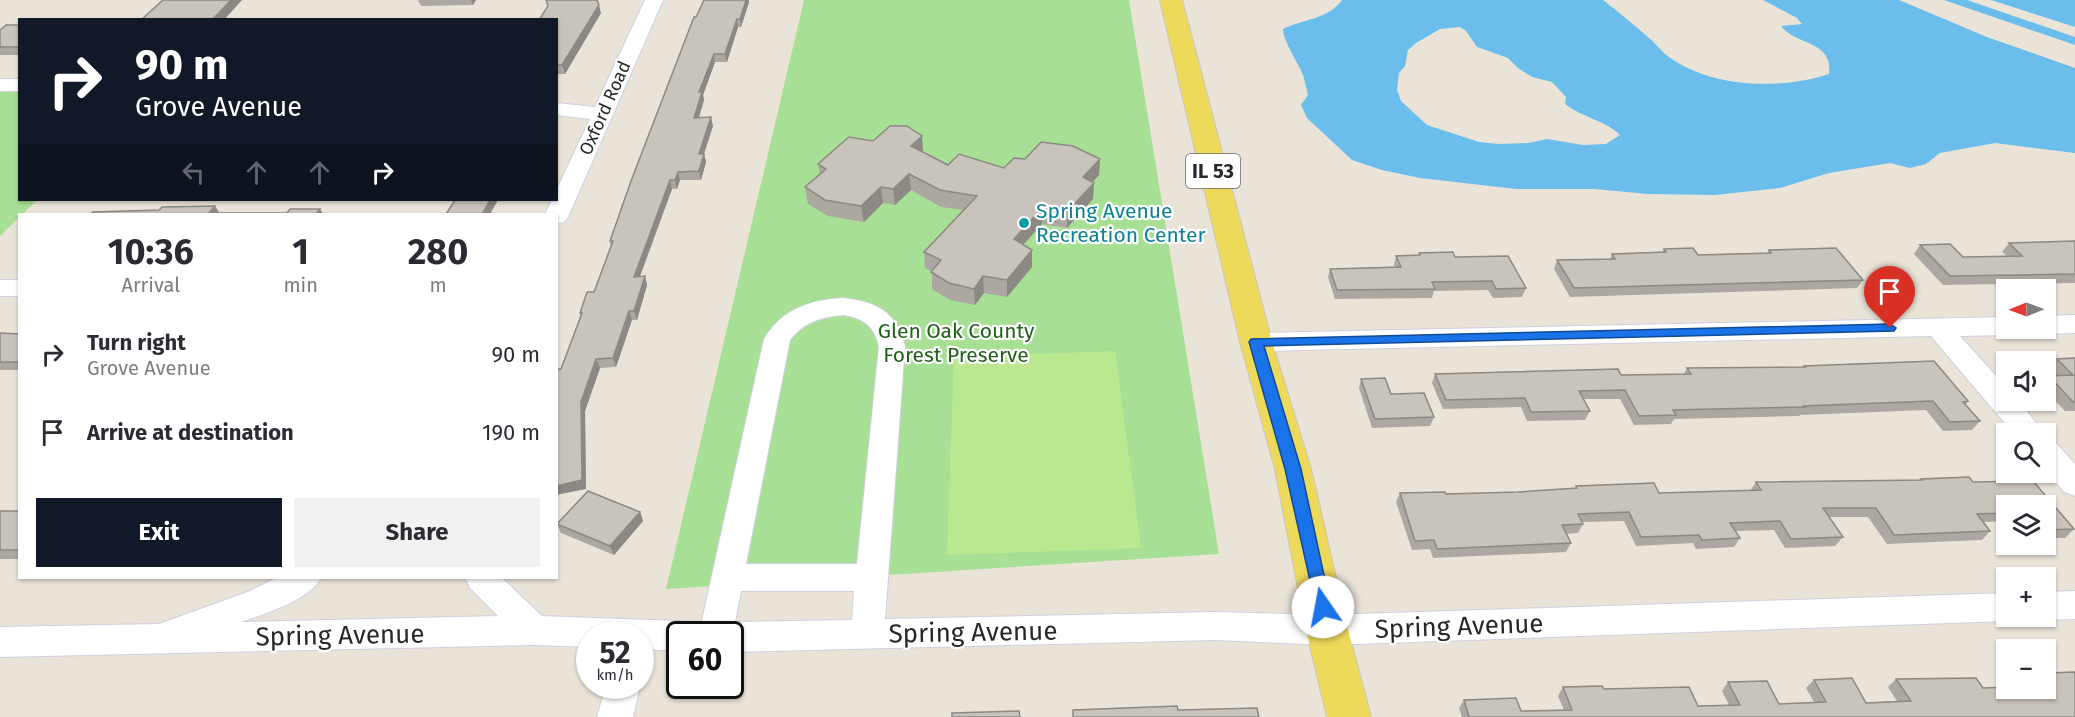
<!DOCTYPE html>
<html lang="en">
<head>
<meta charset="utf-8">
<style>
  :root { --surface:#fff; --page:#f2f2f3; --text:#2b2b33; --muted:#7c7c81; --accent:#111827 }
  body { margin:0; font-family:"Fira Sans",sans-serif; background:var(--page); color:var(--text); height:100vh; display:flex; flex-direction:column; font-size:22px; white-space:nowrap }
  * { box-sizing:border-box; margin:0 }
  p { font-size:20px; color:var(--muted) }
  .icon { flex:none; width:33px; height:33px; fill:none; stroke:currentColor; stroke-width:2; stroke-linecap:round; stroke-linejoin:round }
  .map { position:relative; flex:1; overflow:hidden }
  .sheet { position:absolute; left:18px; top:213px; width:540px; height:366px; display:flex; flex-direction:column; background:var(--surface); border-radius:0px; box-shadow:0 2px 4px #0004 }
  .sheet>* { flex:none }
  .top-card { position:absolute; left:18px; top:18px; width:540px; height:183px; border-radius:0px; box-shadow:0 2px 4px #0004; background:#111827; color:#fff; overflow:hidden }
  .needle { width:39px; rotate:269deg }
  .buttons { position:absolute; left:1996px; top:279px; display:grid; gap:12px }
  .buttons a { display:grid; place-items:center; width:60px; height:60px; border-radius:0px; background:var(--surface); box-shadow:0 2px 4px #0004; font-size:30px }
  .speed { position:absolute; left:576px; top:621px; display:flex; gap:12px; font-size:30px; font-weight:700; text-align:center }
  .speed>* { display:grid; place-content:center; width:78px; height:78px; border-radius:50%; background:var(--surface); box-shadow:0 2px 4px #0004; line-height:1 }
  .speed small { font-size:15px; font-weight:400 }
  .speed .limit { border:3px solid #111; border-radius:9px; background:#fff; color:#111 }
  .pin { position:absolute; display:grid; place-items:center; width:51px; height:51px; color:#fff; margin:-62px -26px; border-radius:50% 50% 50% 0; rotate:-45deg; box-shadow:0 0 6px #0007 }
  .pin .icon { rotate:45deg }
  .me { position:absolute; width:66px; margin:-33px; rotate:348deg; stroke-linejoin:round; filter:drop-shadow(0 0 4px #0008) }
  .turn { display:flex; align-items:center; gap:21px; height:126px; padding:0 18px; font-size:27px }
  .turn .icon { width:78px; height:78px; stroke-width:2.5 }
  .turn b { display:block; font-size:42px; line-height:51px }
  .lanes { display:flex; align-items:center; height:57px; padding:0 18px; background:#0003; justify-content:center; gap:30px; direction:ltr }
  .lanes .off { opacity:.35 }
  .eta { display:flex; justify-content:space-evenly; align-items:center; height:102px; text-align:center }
  .eta b { font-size:36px; font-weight:700; line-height:42px }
  .cta { display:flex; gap:12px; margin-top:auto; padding:12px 18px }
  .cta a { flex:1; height:69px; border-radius:0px; background:var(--accent); color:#fff; font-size:24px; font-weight:700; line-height:69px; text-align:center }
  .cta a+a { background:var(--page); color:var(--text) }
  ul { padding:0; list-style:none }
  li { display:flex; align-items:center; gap:18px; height:78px; padding:0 18px }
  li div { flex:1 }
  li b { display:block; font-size:22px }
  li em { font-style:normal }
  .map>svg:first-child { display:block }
</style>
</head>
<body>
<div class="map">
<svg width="2075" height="717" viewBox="0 0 2075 717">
  <rect width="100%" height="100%" fill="#eae4d8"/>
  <path fill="#a7e095" d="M804,0H1129L1219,554L666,589Z
    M0,90H19L20,200H37L0,236Z"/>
  <path fill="#bae890" d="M1115,351L1141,548L947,555L954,357Z"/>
  <path fill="#6bbdeb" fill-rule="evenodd" d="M1342,0H1603C1619,12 1634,25 1649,38C1656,44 1662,52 1669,57C1712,88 1780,90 1829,74C1833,40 1798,47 1781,26L1802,24L1797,18L1763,0H1899L1987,37L2075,68V153L1995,143L1940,153L1926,164L1910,168L1890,163L1829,173L1780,188L1715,195L1648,194L1594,189H1516L1420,178L1382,170L1352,160L1307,118L1301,105L1308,95C1306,88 1305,81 1303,75C1298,62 1283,41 1283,29C1303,19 1329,19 1342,0ZM1460,27L1466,31L1477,47L1508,58L1518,68L1532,77L1552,82L1566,97L1565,104C1583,118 1605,120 1620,135L1606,144L1583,145L1547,139L1529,143L1499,144L1479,142L1427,125L1401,101L1397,90L1399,73L1405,66L1408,50L1416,43L1440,29Z
    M1944,0H1967L2075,37V45Z
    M1991,0H2075V27Z"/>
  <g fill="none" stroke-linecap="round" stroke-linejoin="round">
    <g stroke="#cecfe0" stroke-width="2">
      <path id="minor" d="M645,0H663L568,217L564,222L556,224V214H545L552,200H556V191L590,119L556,115V103L595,107Z
        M0,79H20V91H0Z
        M0,280H20V296H0Z
        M843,298C877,302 896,311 905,346L885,619L1215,612L1327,615L2007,593V616H2019L2007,621L1327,645L1215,640L730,652V634H699L764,339C782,309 810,300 843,298ZM843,315C864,318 874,326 879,346L857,564H746L790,340C804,322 821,317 843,315ZM741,591H854L852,620L735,622Z
        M2075,315V333L2046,334L2035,328H2046V316Z
        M2007,317V328H2019L2016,332L2007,335L1960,336L2007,388V400H2018L2045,434H2014L1931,336L1256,351L1247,348L1243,342L1247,336L1256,333Z
        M2046,440L2056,443L2075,464V496L2064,492L2046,471Z
        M276,578H321C310,600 264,614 241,622L498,616L470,588L465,578H502L542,616L680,621L692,626L696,634H680V651L640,649V634H590V647L534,645L0,657V627L159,624L250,591Z
        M2075,591V619L2046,620L2036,616H2046V592Z
        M606,686H640L633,717H597Z"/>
    </g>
    <g stroke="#c7c7c7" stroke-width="2">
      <path id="major" d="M1160,0H1182L1272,342L1311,469L1348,630L1371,717H1327L1306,630L1275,469L1240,342Z"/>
    </g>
    <use href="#minor" fill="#fff" fill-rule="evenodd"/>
    <use href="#major" fill="#edd95a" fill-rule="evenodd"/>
  </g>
  <path fill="#aca8a1" d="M418,0H476L473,5L421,6Z
    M704,0H749V2L741,27H738L727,62H715L703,95L704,100L699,118L713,126L704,154L706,162L701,180H680L677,189H672L640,277L645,276L647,285L637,320H632L616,367L600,368L585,411L586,489L561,369L581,317L580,313L594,292L611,247L610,241Z
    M601,13L565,74H556V20Z
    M20,25V55H0V30Z
    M923,151V152L948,165L1004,168L1025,159H1100L1099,175L1093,182L1094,183L1093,199L1067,228L1042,224L1023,245L1032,267L1007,297L984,293L975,305L950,300L932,289V272L925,268L924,252L964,210L941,207L911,190L895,205L883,203L864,222L828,216L808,204L805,187L820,175L818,164Z
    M2075,241V283L1943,285L1914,254L1920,245L1963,257L2007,256L2002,252L2009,243Z
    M1664,249L1698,255L1767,253L1769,250L1863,280L1857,288L1570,297L1554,269L1557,260L1610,259L1612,254L1662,252Z
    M1419,253L1455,257L1526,288L1522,297L1493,298L1488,290L1434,291L1432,298L1335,299L1328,277L1330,269L1395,267L1394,265L1396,256L1418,255Z
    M0,333L20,334V370H0Z
    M2075,358V411H2065L2046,391V379L2049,376H2057L2049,368L2057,359Z
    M1804,366L1968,401L1966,405L1980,421L1972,430L1943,431L1926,410L1800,415L1799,416L1674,419L1671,424L1634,425L1620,399H1584L1590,411L1585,420L1527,421L1521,407L1443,409L1432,383L1435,374L1621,375L1684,374L1687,368L1803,367Z
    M1361,379L1391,394L1434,417L1430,426L1372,428L1359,388Z
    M1969,477L1973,482L2033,481L2074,529L2065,538H2046V506H2007V521L1983,522L1990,531L1982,540L1887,544L1868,517H1829L1843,537L1835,546L1785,548L1774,530L1736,531L1740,538L1734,547L1696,549L1693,543L1636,546L1624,521L1582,522L1583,524L1578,533L1566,534L1571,543L1566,552L1433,558L1430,549L1412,550L1396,502L1400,493L1445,492L1446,494L1518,492L1575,488L1576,486L1654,483L1659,493L1750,491L1756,482L1919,480L1921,479Z
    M0,511H20V559H0Z
    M640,512L643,521L614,555L561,533L557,524Z
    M1896,679L1983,688L2075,717H1462L1459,708L1464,700L1521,711L1564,710L1558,696L1563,687L1604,689L1698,706L1729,705L1722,691L1728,682L1779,704L1814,702L1806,688L1814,680L1866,703L1897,701L1888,687Z"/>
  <path fill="#8c8883" d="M231,0H242L224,20H212Z
    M471,0H476L473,5Z
    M746,0H749V2L741,27L740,19Z
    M599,5L601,13L565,74L562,65Z
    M737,19L738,27L727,62L725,54Z
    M714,54L715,62L703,95L704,100L696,126L694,118L699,92Z
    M711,117L713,126L701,162L699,154Z
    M922,136L923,151L912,162L911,146Z
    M704,154L706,162L701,180L699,171Z
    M1100,159L1099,175L1082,194L1083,177Z
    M678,172L680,180L677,189L675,180Z
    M909,174L911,190L895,205L893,189Z
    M670,180L672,189L636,286L634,277Z
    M1094,183L1093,199L1067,228V212Z
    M881,187L883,203L864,222L861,206Z
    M490,200H498L490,214H482Z
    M215,206L220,214L209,213Z
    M1042,208V224L1014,255V239Z
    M320,209L323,214H316Z
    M1032,250V267L1007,297V280Z
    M645,276L647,285L637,320L634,311Z
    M983,276L984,293L975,305L974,289Z
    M629,311L632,320L616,367L613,358Z
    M596,359L600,368L585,411L586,489L556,495V486L581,402Z
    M640,512L643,521L614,555L610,546Z"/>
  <path fill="#c8c3bb" stroke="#8c8883" stroke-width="1.5" d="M163,0H231L212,20H141Z
    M546,0H597L599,5L562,65H556V20H539L548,6Z
    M704,0H746L740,19H737L725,54H714L699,92H702L694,118L711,117L699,154H704L699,171L678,172L675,180H670L634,277L645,276L634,311H629L613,358L596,359L581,402L582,480L556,486V374L558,369H561L582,313H580L587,292H594L613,241H610L631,181L694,17H696Z
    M6,25H20V47H0V30Z
    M890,126H907L922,136L911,146L948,165L959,154L1004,168L1014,158L1025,159L1041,142L1073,146L1100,159L1083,177L1094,183L1067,212L1042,208L1014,239L1032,250L1007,280L983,276L974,289L949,283L931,272L941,260L924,252L977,196L940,190L909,174L893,189L881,187L861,206L825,200L805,187L826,169L818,164L849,137L873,141Z
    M455,200H490L482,214H446Z
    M215,206L209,213H287L290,209H320L316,214H90L93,212L159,210L162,207Z
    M2075,241V274L1950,276L1920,245L1950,244L1963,257L2022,256L2009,243Z
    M1693,248L1698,255L1771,253L1769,250L1836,248L1863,280L1574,288L1557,260L1615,259L1612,254L1666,252L1664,249Z
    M1453,252L1455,257L1508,256L1526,288L1496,289L1492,281L1432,282L1435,289L1337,290L1330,269L1401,267L1396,256L1420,255L1419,253Z
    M0,333L20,334V362H0Z
    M2075,358V402H2073L2049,376L2073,375L2057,359Z
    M1934,361L1968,401L1963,402L1980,421L1950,422L1933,401L1804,406L1805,407L1673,410L1676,415L1639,416L1625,390L1579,391L1590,411L1531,412L1525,398L1446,400L1435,374L1618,369L1621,375L1691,374L1687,368L1805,367L1804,366Z
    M1385,378L1391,394L1424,393L1434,417L1375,419L1361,379Z
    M1969,477L1973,482L2033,481L2074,529L2046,530V506H2007V513L1977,514L1990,531L1894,535L1876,508H1823L1843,537L1791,539L1780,521L1730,523L1740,538L1702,540L1699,535L1641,537L1629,512L1578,514L1583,524L1562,525L1571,543L1437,549L1434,540L1415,541L1400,493L1445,492L1446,494L1518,492L1577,488L1576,486L1654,483L1659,493L1761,490L1756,482L1922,480L1921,479Z
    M588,491L640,512L610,546L557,524Z
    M0,511H20V550H0Z
    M2075,672V717H1469L1464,700L1516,698L1521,711L1572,710L1563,687L1602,686L1604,689L1689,687L1698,706L1740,705L1728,682L1767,681L1779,704L1826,702L1814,680L1852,678L1866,703L1911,701L1896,679L1976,678L1983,688L2007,687V688H2046V673Z
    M1177,706L1178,710L1257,708L1259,717H1073V710Z
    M1019,711L1020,717H952V713Z"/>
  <path fill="#1a73e8" stroke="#114b97" stroke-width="1.5" d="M1890,324L1896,328L1894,331L1264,346L1301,469L1331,607L1328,612L1323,614L1317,612L1285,469L1249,342L1251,339Z"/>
  <circle fill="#0f9aa8" stroke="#fff" stroke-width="2" cx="1024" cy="223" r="6"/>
  <g text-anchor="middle" stroke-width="4.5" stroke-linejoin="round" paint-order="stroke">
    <g font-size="18" fill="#272727" stroke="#fff">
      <text transform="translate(605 108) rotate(-66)" y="6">Oxford Road</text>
    </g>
    <rect fill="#fff" stroke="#686868" stroke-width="1.5" x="1186" y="154" width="54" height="34" rx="4.5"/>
    <g font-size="20" font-weight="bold" fill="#272727">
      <text x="1213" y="178">IL 53</text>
    </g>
    <g font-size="21" fill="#0d838f" stroke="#fff" text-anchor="start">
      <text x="1036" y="218">Spring Avenue<tspan x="1036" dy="24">Recreation Center</tspan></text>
    </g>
    <g font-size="21" fill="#22611a" stroke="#fff">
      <text x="956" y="338">Glen Oak County<tspan x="956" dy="24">Forest Preserve</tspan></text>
    </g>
    <g font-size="26" fill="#272727" stroke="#fff">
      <text transform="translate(1459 626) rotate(-2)" y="9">Spring Avenue</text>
      <text transform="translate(973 632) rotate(-1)" y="9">Spring Avenue</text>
      <text transform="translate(340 635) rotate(-1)" y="9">Spring Avenue</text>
    </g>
  </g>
</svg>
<div class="buttons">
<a><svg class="needle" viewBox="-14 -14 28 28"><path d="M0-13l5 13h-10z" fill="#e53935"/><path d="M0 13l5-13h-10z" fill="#7c7c81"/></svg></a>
<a><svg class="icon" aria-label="sound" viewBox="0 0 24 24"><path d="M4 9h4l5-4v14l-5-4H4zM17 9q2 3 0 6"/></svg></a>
<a><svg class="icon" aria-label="search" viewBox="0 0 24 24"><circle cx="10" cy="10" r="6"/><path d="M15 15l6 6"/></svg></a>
<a><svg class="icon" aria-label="layers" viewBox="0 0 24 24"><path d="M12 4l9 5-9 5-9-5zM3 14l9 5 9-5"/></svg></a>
<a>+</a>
<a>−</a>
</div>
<div class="speed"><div>52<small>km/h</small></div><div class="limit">60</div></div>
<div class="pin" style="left:1890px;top:328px;background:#d93025"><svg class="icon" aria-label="arrive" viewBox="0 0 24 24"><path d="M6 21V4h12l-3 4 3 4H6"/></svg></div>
<svg class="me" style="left:1323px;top:607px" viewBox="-20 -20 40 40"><circle r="19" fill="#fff"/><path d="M0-13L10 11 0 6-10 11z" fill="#1a73e8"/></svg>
<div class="top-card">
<div class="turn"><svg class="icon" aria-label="right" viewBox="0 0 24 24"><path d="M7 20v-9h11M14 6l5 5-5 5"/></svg><div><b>90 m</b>Grove Avenue</div></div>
<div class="lanes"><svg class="icon off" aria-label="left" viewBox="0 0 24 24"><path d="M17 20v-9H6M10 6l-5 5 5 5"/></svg><svg class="icon off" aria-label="ahead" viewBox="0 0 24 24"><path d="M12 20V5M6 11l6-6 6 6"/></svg><svg class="icon off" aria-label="ahead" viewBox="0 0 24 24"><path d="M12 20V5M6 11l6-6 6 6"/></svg><svg class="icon" aria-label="right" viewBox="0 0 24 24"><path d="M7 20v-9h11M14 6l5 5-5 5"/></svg></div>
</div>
<section class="sheet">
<div class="eta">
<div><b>10:36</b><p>Arrival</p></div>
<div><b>1</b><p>min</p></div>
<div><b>280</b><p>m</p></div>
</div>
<ul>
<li><svg class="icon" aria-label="right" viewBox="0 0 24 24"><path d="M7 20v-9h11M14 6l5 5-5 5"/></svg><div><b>Turn right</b><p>Grove Avenue</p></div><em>90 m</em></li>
<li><svg class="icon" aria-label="arrive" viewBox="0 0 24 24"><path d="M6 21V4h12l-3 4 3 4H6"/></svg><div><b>Arrive at destination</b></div><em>190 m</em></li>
</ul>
<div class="cta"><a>Exit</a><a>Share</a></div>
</section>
</div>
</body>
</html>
